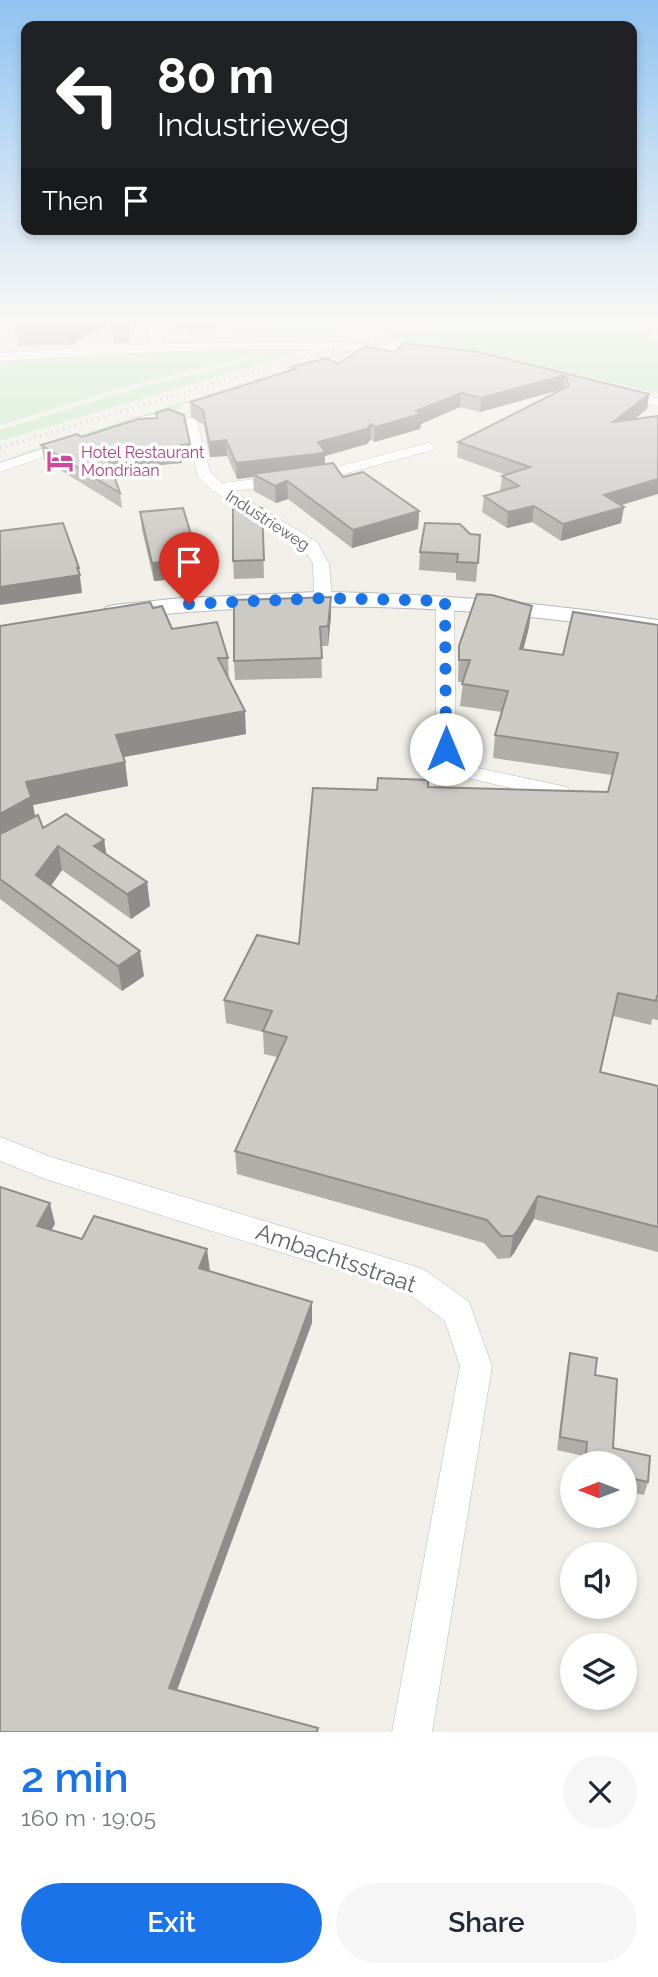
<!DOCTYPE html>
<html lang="en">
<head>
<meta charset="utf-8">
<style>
  :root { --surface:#fff; --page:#f6f6f7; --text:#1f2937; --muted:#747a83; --accent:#1a73e8 }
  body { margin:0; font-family:Raleway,sans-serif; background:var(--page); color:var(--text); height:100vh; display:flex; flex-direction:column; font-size:26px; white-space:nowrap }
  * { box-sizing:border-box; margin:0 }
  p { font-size:23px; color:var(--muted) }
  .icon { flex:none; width:38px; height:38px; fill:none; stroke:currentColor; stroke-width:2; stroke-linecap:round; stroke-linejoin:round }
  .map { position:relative; height:1732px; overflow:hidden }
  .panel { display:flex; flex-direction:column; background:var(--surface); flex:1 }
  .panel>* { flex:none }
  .banner { position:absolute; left:21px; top:21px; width:616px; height:214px; border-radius:14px; box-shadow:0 4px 10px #0003; background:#202124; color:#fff; overflow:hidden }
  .needle { width:46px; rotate:270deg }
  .controls { position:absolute; left:560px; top:1451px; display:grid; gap:14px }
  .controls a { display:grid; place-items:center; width:77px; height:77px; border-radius:50%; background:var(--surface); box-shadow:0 4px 10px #0003; font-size:35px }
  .pin { position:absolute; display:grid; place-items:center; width:60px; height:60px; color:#fff; margin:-72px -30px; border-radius:50% 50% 50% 0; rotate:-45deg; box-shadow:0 0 7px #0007 }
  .pin .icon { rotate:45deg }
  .me { position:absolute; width:77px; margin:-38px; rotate:0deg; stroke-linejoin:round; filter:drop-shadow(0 0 5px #0008) }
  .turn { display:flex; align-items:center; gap:24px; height:147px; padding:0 21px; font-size:32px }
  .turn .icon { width:91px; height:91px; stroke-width:2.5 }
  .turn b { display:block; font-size:49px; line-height:60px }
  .then { display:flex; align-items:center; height:66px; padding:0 21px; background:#0003; gap:14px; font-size:26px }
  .round { display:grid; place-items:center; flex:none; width:74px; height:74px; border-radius:37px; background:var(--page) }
  .summary { display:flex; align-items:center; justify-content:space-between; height:119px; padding:0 21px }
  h1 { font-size:42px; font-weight:600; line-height:52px; color:var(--accent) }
  .action { display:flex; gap:14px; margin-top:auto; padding:14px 21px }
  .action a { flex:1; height:80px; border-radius:42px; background:var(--accent); color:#fff; font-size:28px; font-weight:600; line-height:80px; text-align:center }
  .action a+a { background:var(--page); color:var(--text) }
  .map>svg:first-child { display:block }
</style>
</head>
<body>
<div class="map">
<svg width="658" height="1732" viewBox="0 0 658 1732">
  <rect width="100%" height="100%" fill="#f1efe8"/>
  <path fill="#c5e8c5" d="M279,319H363L317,335H253Z
    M482,319H640L658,341V393L429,342L374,340Z
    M271,347L307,350L0,441V430L137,388L232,365Z
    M264,348L228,362L131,385L0,425V361L170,349Z
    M346,350L355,352L322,359L188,401L172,413L148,415L0,463L26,452Z"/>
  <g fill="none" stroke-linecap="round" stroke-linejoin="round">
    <g stroke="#b5b8bc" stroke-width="2">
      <path id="service" d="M261,319H267L236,339L231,338Z"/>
    </g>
    <g stroke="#b5b8bc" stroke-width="1">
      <path id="minor" d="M148,319H160L163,344L322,341L430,348L436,352L430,356C286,342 144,352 0,361V353L150,344Z
        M644,319H656L658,333L654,332Z
        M617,389L658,398V406L612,396V390Z
        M163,413L196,419L210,472L222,483L317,472L428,443L435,447L433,450L318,481L233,491L317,542L329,564L332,598L323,603L314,598L313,564L304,548L213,491L198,476L185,424C161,416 140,426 117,432L110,428L131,419Z
        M71,439L78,443L76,446L0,472V463Z
        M445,596L454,601L456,748L473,767L567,787L570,792L567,797L559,799L459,776L436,749V601Z
        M0,1137L51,1157L414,1266L425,1270L469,1302L492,1366L432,1732H392L460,1366L445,1321L405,1291L45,1179L0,1161Z"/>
    </g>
    <g stroke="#b5b8bc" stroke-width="2">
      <path id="tertiary" d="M318,592C433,593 545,603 658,620V634C472,604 301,598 114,619L106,617L103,612L106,607L114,605L182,598Z"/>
    </g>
    <use href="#service" fill="#fff" fill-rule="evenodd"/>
    <use href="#minor" fill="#fff" fill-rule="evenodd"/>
    <use href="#tertiary" fill="#fff" fill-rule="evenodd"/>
    <path stroke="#b6b7b8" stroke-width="3.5" stroke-dasharray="1 5" stroke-linecap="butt" d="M0,448L327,350L458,319"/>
  </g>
  <path fill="#afaea9" d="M16,319H129L130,343L114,344L110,322L71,345L18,346Z
    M174,319L216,323V332L188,334V329L175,330Z
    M395,352H479L649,394L647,409L634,419L622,505L624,507L621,523L561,541L532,522L507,528L482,512L484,496L500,491L502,476L506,475L457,457L458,442L563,389L480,412L460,407L421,424L420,429L374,442L371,439L367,444L325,456V464L343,477L419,511L418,529L352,548L288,499L276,503L254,491L253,477L237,479L227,456L210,457L204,425L191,417L190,402L291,370V367L338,364Z
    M157,418L190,444L191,459L182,460V463L112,469L120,493L122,508L44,460L41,445L82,437Z
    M262,508L264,578L234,579L233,561Z
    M140,512L199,577L154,581L142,530Z
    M470,534L480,535L476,582L456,580V573L419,570L420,552Z
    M153,608L172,629L228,658L229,680L246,734L124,757L125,762L128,786L33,805L35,817L43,828L104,840L106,854L147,882L150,906L131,919L62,870L51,886L144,976L122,991L0,899V626Z
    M331,616L328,646H321L322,678L235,680L234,661Z
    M658,625V1020L652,1019L651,1025L613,1016L601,1072L658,1086V1252L534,1219L514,1253L510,1258L498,1259L484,1243L237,1174L235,1151L277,1057L264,1054L263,1032L226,1023L224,1000L299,944L377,790L428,787L608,792L612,775L493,758L495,735L502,712L460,706L463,682H458L459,646L529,627L523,650L563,655Z
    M570,1353L595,1375L613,1448L648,1482L644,1495L625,1491V1463H582L583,1456L557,1450L567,1367Z"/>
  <path fill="#8f8d8a" d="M92,319H110V322L71,345L70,332Z
    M565,375L563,389L480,412L481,398Z
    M461,393L460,407L421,424L420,429L374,442L375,427Z
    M649,394L647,409L611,438L613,422Z
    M371,424V439L367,444L325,456V467L253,474V477L237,479L236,463L318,442Z
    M226,440L227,456L210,457L209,442Z
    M190,444L191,459L182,460V463L108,470L107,455Z
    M658,479V494L602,511L604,495Z
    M287,481L288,499L276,503L275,486Z
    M534,506L532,522L507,528L508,512Z
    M624,507L621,523L561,541L563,524Z
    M419,511L418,529L352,548L353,530Z
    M198,558L199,577L154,581L152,563Z
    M79,568L82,593L0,605V587Z
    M331,597V616L328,646V626Z
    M532,606L529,627L518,671L520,649Z
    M245,711L246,734L119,758L116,735Z
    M125,762L128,786L33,805L36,821L0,841V814L26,782Z
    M104,840L108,864L94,846Z
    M58,846L62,870L41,899L36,875Z
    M147,882L150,906L131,919L127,894Z
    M140,951L144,976L122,991L118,966Z
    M538,1196L534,1219L514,1253L510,1258L513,1236Z
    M50,1203L55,1224L42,1247L37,1226Z
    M207,1249L210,1271L201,1290L199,1268Z
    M312,1302V1323L172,1704L169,1688Z"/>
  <path fill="#cccac5" stroke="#8f8d8a" stroke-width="2" d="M16,319H92L70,332H16Z
    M110,319H129V329L112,330Z
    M174,319H215L216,323L188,324L187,320H174Z
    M404,343L479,352L649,394L613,422L658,416V479L604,495L624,507L563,524L534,506L508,512L484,496L519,486L502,476L530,467L458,442L569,386L565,375L481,398L461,393L416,411L421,414L375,427L371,424L367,429L318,442L325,452L316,454L236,463L226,440L209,442L203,410L190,402L296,369L291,367L327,358L338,364L365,346L395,352Z
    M168,409L184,415L190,444L181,445V448L107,455L120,493L41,445L77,434L82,437L138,419L157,418L156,413Z
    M333,463L343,477L363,472L419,511L353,530L287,481L275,486L253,474Z
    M183,508L198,558L152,563L140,512Z
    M262,508L264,560L233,561V509Z
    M63,523L79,568H77L80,575L0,587V531Z
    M425,523L460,524L470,534L480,535L478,563L457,562L458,554L420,552Z
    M477,594L492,595L532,606L520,649L563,655L573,612L658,625V996H657L656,1001L618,993L600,1072L658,1086V1227L538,1196L518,1230L513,1236H501L487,1220L235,1151L287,1037L263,1031L272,1011L224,1000L257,935L299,944L313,788L377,790L378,778L428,780V787L608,792L618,753L495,735L508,691L462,684L470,660H459V646Z
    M331,597L328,626L320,627L322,658L234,661V600Z
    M150,602L153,608L162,606L172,629L217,622L228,658H218L245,711L116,735L125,762L26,782L31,797L0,814V626Z
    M66,814L104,840L94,846L147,882L127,894L58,846L36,875L140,951L118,966L0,879V834L38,815L43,828Z
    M0,1187L50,1203L37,1226L82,1239L94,1216L207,1249L199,1268L312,1302L169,1688L318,1728L317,1732H0Z
    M570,1353L597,1358L595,1375L617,1379L613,1448L650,1456L648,1482L625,1477V1463H585L587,1442L560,1437Z"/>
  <linearGradient id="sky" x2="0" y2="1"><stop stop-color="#8fc3f1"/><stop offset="0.57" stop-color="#f9f8f5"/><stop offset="1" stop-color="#f9f8f5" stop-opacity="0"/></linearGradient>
  <rect width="658" height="561" fill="url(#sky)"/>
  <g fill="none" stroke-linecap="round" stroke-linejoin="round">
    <path stroke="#1a73e8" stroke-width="12" stroke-dasharray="0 21.6" d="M189,604L323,598L445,601L446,749"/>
  </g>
  <defs>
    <g id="hotel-bare" transform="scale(2.1)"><path d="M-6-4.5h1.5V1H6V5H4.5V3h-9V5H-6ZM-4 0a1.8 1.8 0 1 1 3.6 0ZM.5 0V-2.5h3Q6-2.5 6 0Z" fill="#d1479c" stroke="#fff" stroke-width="2.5" paint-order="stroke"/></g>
  </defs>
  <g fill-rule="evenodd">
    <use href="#hotel-bare" x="60" y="461"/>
  </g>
  <g text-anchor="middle" stroke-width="7" stroke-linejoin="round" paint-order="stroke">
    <g font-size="16" fill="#b23c85" stroke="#fff" text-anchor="start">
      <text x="81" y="458">Hotel Restaurant<tspan x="81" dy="18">Mondriaan</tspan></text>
    </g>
    <g font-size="16" fill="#5f6368" stroke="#fff">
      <text transform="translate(268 520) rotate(33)" y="6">Industrieweg</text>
    </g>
    <g font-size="23" fill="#5f6368" stroke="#fff">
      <text transform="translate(336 1258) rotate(19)" y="8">Ambachtsstraat</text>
    </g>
  </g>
</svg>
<div class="controls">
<a><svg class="needle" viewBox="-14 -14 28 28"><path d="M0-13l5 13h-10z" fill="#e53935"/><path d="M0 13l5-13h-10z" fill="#747a83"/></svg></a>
<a><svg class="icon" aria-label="sound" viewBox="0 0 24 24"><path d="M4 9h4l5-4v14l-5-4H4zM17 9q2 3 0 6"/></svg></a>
<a><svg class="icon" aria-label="layers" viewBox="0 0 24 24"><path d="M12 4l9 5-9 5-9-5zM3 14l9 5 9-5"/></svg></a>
</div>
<div class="pin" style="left:189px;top:604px;background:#d93025"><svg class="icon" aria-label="arrive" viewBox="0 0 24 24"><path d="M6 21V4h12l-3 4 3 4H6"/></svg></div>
<svg class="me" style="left:446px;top:749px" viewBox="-20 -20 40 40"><circle r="19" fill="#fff"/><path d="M0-13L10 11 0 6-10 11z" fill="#1a73e8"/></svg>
<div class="banner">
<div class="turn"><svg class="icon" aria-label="left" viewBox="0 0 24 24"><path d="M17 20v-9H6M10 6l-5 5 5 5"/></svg><div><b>80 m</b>Industrieweg</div></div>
<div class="then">Then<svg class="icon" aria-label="arrive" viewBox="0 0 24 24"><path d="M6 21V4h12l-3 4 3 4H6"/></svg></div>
</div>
</div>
<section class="panel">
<div class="summary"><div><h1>2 min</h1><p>160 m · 19:05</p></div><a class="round"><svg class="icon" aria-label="close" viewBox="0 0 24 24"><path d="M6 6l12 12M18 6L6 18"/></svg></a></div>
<div class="action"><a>Exit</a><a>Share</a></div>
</section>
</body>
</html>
